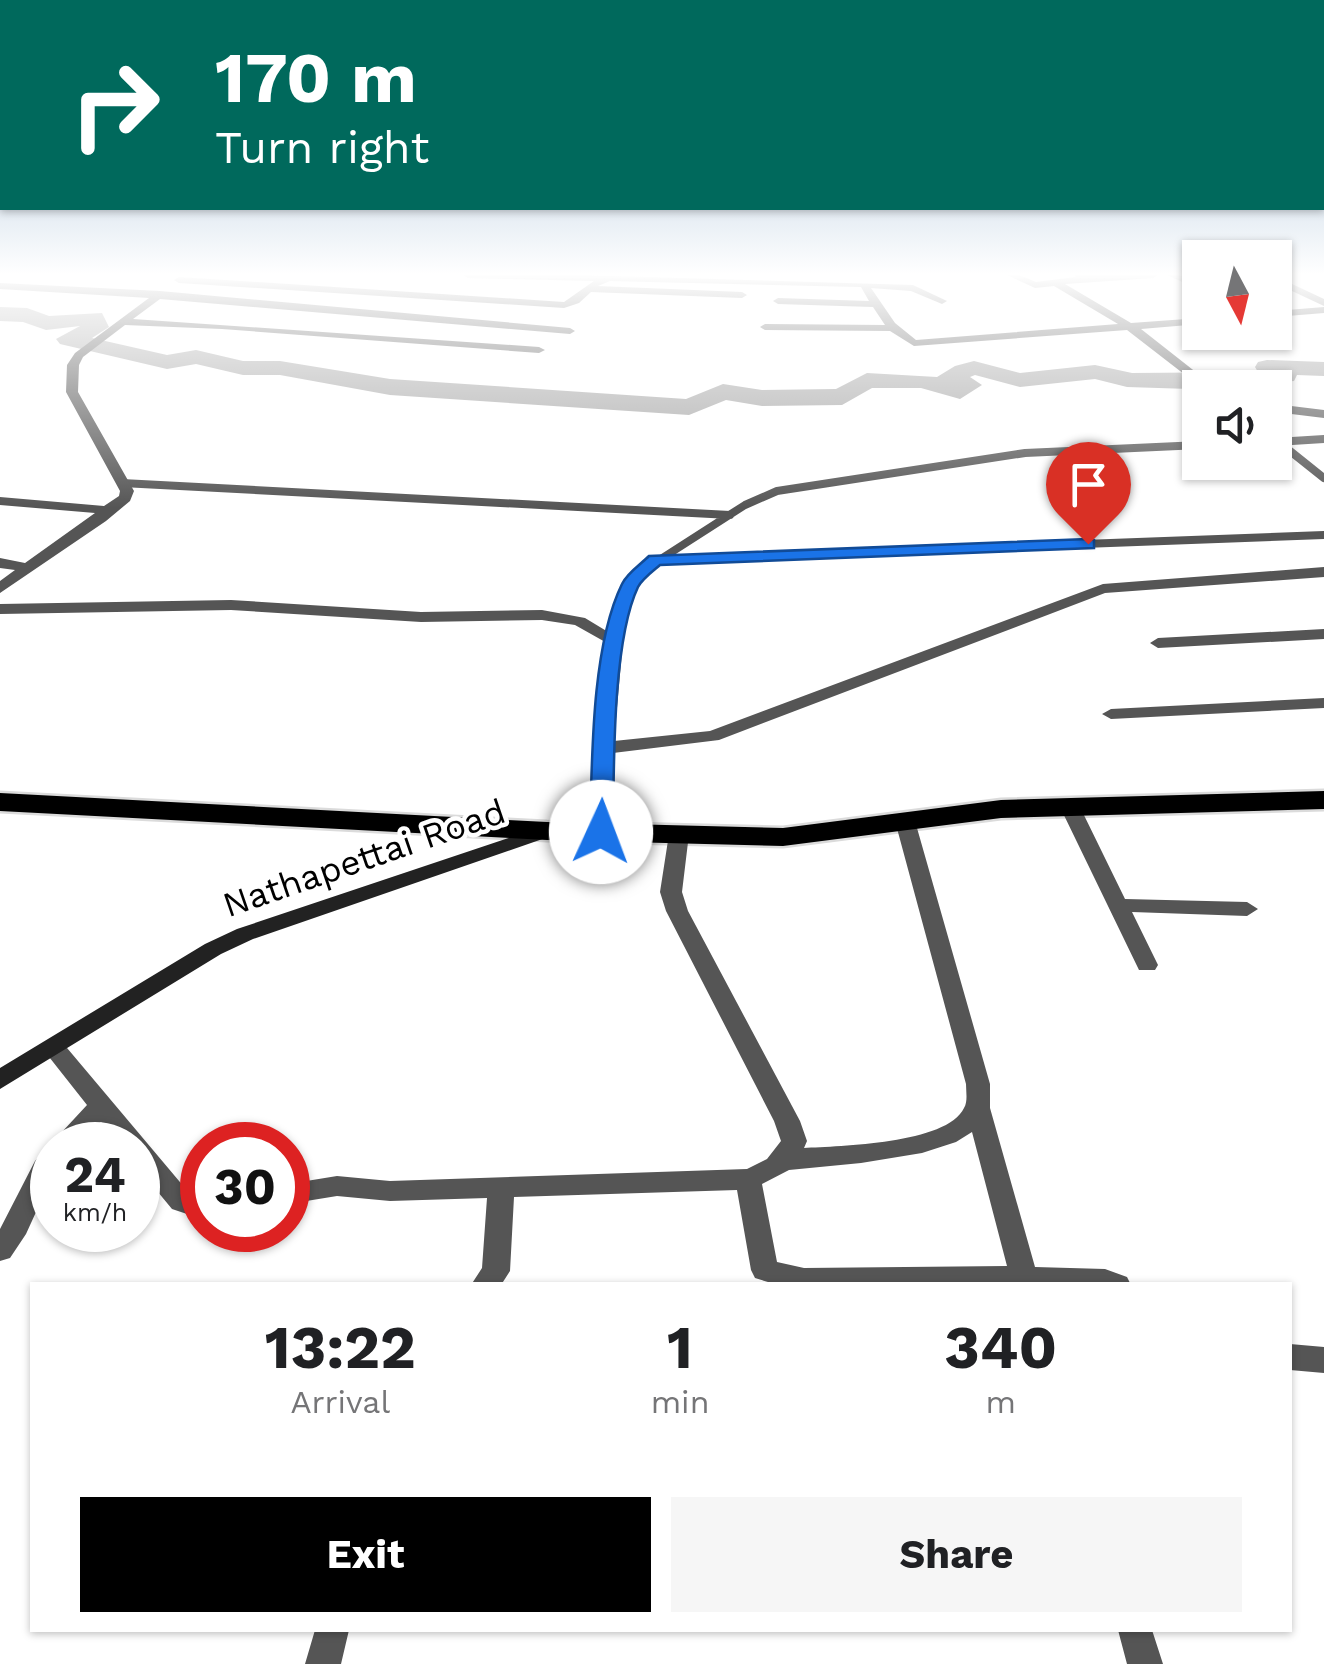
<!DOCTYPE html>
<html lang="en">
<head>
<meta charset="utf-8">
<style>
  :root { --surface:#fff; --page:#f6f6f6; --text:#202124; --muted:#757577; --accent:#000 }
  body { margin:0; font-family:"Work Sans",sans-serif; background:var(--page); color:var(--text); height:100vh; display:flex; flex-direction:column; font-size:38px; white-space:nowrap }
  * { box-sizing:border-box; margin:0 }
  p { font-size:32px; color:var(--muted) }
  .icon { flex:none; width:55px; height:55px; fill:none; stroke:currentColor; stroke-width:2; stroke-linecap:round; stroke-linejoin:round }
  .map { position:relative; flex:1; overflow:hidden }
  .side { position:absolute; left:30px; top:1282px; width:1262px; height:350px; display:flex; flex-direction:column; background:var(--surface); border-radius:0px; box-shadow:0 2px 8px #0004 }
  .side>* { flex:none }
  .guide { position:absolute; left:0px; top:0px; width:1325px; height:210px; box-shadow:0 2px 8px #0004; background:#00695c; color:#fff; overflow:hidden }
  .needle { width:65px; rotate:173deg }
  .fabs { position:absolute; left:1182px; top:240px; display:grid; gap:20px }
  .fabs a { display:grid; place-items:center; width:110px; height:110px; border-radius:0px; background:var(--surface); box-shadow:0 2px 8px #0004; font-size:50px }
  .speed { position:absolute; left:30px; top:1122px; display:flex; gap:20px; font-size:50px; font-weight:700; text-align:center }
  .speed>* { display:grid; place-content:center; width:130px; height:130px; border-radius:50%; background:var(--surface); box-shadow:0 2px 8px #0004; line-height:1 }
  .speed small { font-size:25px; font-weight:400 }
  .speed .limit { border:15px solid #d22; background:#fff; color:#111 }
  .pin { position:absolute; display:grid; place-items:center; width:85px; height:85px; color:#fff; margin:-102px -42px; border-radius:50% 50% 50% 0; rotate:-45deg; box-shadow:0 0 10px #0007 }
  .pin .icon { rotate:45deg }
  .me { position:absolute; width:110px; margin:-55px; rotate:2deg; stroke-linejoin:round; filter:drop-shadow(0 0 8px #0008) }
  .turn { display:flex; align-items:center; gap:35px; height:210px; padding:0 50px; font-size:45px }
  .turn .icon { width:130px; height:130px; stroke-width:2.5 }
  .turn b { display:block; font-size:70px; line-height:85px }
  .eta { display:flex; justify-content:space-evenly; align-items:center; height:170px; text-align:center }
  .eta b { font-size:60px; font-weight:700; line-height:70px }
  .primary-button { display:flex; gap:20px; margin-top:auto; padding:20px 50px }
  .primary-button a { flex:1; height:115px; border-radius:0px; background:var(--accent); color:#fff; font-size:40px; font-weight:700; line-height:115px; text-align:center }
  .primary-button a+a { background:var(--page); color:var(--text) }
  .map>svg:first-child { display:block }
</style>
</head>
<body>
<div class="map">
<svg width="1324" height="1664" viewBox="0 0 1324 1664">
  <rect width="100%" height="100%" fill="#fff"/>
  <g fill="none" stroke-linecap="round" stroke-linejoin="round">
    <path fill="#a3a3a3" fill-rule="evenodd" d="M0,307L27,308L49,316L102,313L109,327L92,338L167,355L196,350L243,361H280L390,379L686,399L723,384L762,390L836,389L867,373L937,377L955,366L974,361L1020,373L1095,365L1132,373L1258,372L1255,367L1258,362L1267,360L1324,362V376L1297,375L1294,381L1190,389L1127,387L1095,379L1020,387L975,375L970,377L982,385L960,399L921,388H872L842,405L762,406L726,400L689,415L390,395L280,375H243L196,364L167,369L60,344L56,339L80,326L46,330L23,322L0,321Z"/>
    <g stroke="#dbdbdb" stroke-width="5">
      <path id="highway" d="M1324,791V809L1001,818L783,846L547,840L0,811V793L547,822L783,828L1001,800Z"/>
    </g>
    <path stroke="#555" stroke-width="8" d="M1275,439L1324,478
      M1276,442L1324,439
      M122,483L730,515
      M655,560L1324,535
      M618,632L631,583L639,573L745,505L777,491L1025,453L1200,445"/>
    <path stroke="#555" stroke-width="9" d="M615,641L618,629"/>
    <path fill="#555" fill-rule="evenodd" d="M463,275H578L913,285L947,301L942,304L911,291L871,288L895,323L916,340L1118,324L1054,286L1035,288L1007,275H1019L1036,282L1076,277L1074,275H1158L1153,278L1065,284L1131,323L1200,318V324L1141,329L1216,388H1202L1127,330L914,346L890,331L765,330L760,327L765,324L885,325L873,307L778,304L773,301L778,298L869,301L861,287L610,281L598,286L742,292L747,295L742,298L591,292L579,303L564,308L179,283L174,280L179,277L564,302L594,281L468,278Z
      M1167,275H1179L1200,283V290Z
      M1275,276L1324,299V306L1275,283Z
      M0,283L160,291L570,328L575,331L570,334L160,299L133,319L539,347L545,350L539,353L222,329L125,325L83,357L79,365L78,392L134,491L130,501L106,521L0,593V581L15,570L0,568V558L25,563L95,513L0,505V497L104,506L119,496L120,491L66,392L67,365L75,353L149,298L0,289Z
      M1324,307V313L1275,317V311Z
      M1275,404L1324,410V418L1275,412Z
      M1324,567V577L1105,593L719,740L613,753L611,832L601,838L591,832L595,748L607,643L575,625L542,620L421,622L231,610L0,614V604L231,600L421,612L542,610L585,618L623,641L614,741L710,731L1103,584Z
      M1324,629V639L1158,648L1150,643L1158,638Z
      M1324,698V708L1111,719L1102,714L1111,709Z
      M1070,801L1080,807L1125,899L1247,902L1258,909L1247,916L1132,912L1158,965L1155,970H1139L1060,807Z
      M905,815L915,821L990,1084V1108L1035,1267L1105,1269L1127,1277L1131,1285H778L755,1278L751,1270L737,1190L514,1197L510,1271L501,1285H471L482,1268L487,1198L390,1201L337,1196L288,1204V1184L337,1176L390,1181L747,1169L767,1159L781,1141L774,1121L666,911L660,892L669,834L679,828L689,834L682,892L688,911L800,1121L807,1141L804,1148C839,1146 947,1144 964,1108C968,1101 966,1092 966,1084L895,821ZM972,1132L1007,1266L804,1268L777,1262L762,1184L789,1170L861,1163L922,1153L956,1142Z
      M54,1040L62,1042L190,1194L202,1197V1219L172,1209L138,1168V1145H119L101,1122L78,1145H52V1177L26,1234L10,1258L0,1261V1229L35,1161L87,1105L42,1048L46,1042Z
      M1290,1344L1324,1347V1373L1290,1370Z
      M315,1630H349L341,1664H305Z
      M1118,1630H1152L1163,1664H1127Z"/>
    <path fill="#222" fill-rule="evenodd" d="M547,825L557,831L554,835L253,939L221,954L0,1089V1068L205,944L237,929Z"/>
    <use href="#highway" fill="#000" fill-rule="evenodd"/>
  </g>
  <linearGradient id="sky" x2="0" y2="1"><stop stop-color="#8cadcc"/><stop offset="0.54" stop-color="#fff"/><stop offset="1" stop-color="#fff" stop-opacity="0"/></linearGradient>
  <rect width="1324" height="508" fill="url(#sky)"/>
  <path fill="#1a73e8" stroke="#114b97" stroke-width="2.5" d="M1088,539L1094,540V548L660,565C653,571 642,579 638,587C612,642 614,769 613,832L601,839L590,832C592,762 591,647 622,584C627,573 641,564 649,556Z"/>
  <g text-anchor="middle" stroke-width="9" stroke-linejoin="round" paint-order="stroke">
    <g font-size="35" fill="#000" stroke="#fff">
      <text transform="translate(364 858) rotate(-19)" y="12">Nathapettai Road</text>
    </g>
  </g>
</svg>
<div class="fabs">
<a><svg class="needle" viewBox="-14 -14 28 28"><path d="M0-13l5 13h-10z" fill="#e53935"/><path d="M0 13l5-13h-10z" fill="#757577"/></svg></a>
<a><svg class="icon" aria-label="sound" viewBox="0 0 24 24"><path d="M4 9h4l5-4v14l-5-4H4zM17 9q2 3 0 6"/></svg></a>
</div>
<div class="speed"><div>24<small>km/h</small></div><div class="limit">30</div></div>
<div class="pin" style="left:1088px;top:544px;background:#d93025"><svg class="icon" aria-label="arrive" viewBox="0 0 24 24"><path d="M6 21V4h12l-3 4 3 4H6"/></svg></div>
<svg class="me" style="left:601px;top:832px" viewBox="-20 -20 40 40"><circle r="19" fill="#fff"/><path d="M0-13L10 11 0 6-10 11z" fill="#1a73e8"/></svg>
<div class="guide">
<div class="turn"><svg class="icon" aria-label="right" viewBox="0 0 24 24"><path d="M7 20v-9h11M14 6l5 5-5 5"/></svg><div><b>170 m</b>Turn right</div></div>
</div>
<section class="side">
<div class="eta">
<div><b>13:22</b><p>Arrival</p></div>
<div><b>1</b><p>min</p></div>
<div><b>340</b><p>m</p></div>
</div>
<div class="primary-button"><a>Exit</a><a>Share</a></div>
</section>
</div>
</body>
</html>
